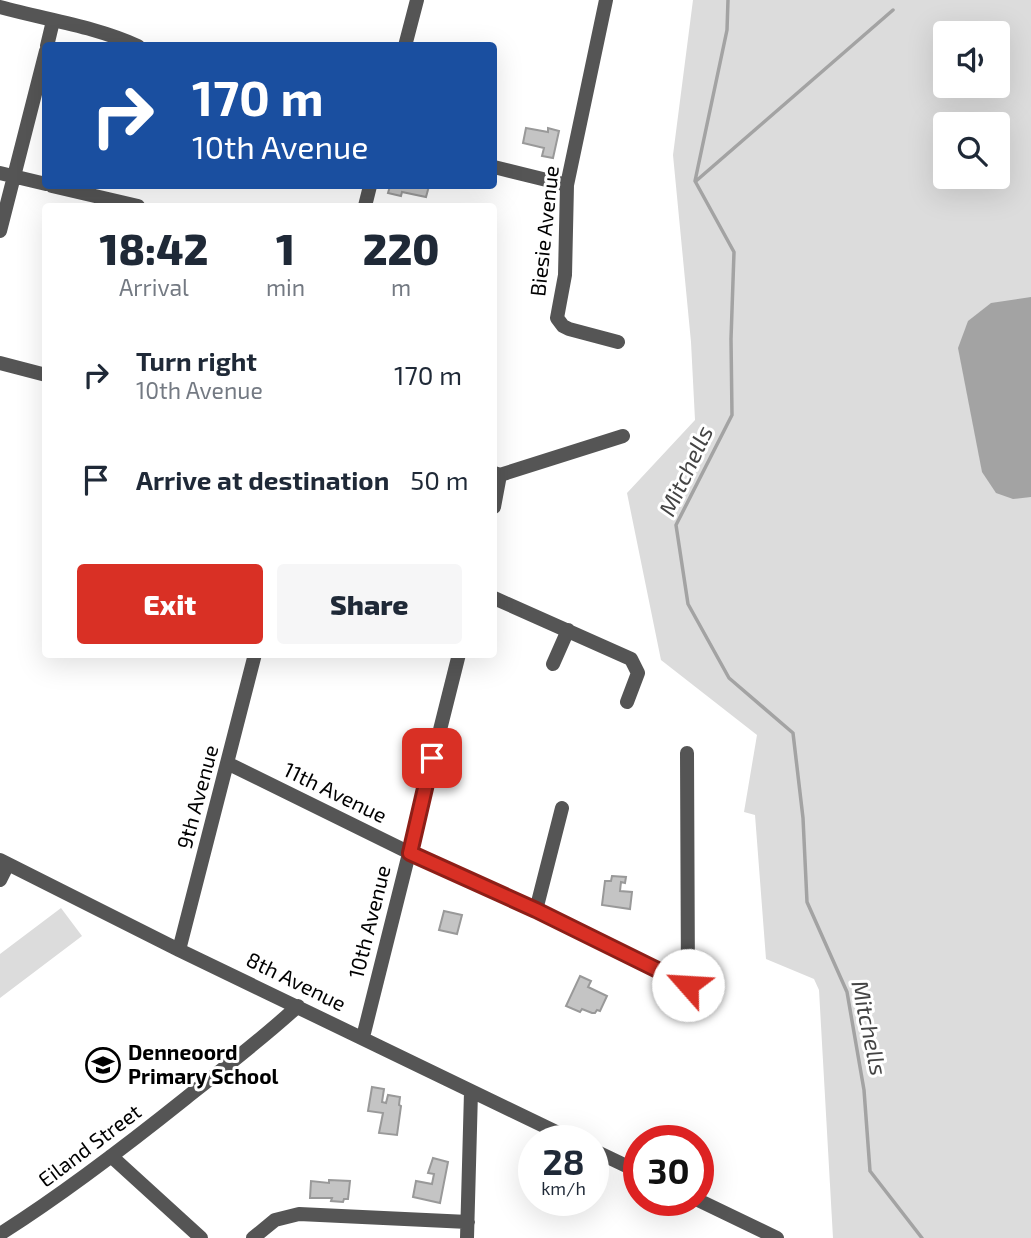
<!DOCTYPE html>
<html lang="en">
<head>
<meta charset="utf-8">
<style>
  :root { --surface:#fff; --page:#f6f6f7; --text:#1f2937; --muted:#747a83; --accent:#d93025 }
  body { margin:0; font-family:"Exo 2",sans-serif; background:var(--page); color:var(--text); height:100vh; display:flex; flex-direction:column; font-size:26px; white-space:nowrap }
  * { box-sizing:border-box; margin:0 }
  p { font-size:23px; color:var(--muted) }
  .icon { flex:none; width:38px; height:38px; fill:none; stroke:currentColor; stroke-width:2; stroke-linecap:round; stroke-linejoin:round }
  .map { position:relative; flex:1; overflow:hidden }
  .side { position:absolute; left:42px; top:203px; width:455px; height:455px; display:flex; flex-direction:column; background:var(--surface); border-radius:7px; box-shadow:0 7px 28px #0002 }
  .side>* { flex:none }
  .guide { position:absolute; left:42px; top:42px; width:455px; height:147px; border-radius:7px; box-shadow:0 7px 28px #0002; background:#1a4fa0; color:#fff; overflow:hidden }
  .tools { position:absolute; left:933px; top:21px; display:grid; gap:14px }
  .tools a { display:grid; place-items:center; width:77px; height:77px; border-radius:7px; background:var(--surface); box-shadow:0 7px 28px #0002; font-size:35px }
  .speed { position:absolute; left:518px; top:1125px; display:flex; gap:14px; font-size:35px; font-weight:700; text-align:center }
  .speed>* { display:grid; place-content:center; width:91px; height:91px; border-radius:50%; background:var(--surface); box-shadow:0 7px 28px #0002; line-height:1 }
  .speed small { font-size:18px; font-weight:400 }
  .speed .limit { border:10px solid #d22; background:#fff; color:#111 }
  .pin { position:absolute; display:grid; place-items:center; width:60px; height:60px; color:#fff; margin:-30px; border-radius:14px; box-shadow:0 4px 10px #0006 }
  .me { position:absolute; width:77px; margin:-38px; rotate:296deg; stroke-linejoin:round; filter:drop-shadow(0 0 5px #0008) }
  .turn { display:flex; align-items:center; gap:24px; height:147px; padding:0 35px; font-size:32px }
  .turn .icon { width:91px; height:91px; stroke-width:2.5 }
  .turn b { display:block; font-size:49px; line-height:60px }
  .eta { display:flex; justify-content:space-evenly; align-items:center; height:119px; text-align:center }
  .eta b { font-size:42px; font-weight:800; line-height:49px }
  .cta { display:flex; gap:14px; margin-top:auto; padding:14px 35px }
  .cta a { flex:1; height:80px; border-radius:7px; background:var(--accent); color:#fff; font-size:28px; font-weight:800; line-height:80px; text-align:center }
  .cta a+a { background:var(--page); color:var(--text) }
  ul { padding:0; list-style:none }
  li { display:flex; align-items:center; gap:21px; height:105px; padding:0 35px }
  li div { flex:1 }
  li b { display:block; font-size:26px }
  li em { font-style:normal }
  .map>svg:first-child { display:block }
</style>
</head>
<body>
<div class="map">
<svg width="1031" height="1238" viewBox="0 0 1031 1238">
  <rect width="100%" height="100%" fill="#fff"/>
  <path fill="#dcdcdc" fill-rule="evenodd" d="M693,0H1031V1238H833L819,990L814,979L766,959L755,815L744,812L757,735L661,660L627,493L695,420L691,342L673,155ZM945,33H998V86H945ZM945,124H998V177H945Z
    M61,908L82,936L0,998V954Z"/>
  <path fill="#a3a3a3" d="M1031,297V497L1013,499L996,493L982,472L958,348L968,321L991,303Z"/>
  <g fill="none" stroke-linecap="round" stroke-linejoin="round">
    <path stroke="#a3a3a3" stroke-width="3.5" d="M728,0L727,30L695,181L734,252L731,339L732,415L676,525L688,604L729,678L793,733L803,818L807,902L847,992L864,1090L870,1171L922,1238
      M696,181L893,10"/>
  </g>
  <path fill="#c4c4c4" stroke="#999" stroke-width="2" d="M526,128L548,132V128L559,131L553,158L542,156L544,148L523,143Z
    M390,186H429L426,197L402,192L401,196L388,193Z
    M612,876L626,877L625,883L621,882L620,891L632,892L630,909L602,905L605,881H611Z
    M444,911L462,915L457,934L439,930Z
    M580,976L591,981L588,987L607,996L600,1011L597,1010L595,1013H592L582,1009L580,1012L566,1006Z
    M372,1087L384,1089L382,1102L386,1103L388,1095L400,1097L399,1105L401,1106L397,1135L379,1133L383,1113L368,1111Z
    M433,1158L448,1162L440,1203L413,1197L416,1181L432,1184L434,1174L428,1173Z
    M329,1180L350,1181L348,1199H344L343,1202L331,1201L332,1198H310L311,1181L329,1183Z"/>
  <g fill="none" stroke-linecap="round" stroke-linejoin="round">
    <path stroke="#555" stroke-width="14" d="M606,0L567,185L565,275L557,318L563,326L569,329L618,342
      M0,7C47,20 94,26 138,46
      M47,46L53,21
      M405,46L417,0
      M494,167L567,185
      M0,173L46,184
      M52,186L138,206
      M365,206L370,186
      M0,231L46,51
      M0,363L46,375
      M494,473L500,475L623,436
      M494,507L500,475
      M494,598L631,659L638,673L627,702
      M553,664L568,630
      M229,764L410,853L536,910L688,985L687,753
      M0,860L179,950L575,1141
      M0,880L8,864
      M536,910L562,808
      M179,950L255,654
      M363,1037L459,654
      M593,1150L639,1172
      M111,1156L201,1238
      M698,1200L777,1238
      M0,1234C65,1193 126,1146 186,1098C224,1068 262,1039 298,1006
      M253,1238L275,1220L299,1214L468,1222
      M467,1238L471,1092"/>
  </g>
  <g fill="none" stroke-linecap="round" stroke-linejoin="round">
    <g stroke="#8d1f18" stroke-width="18">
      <path id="route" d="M432,758L410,853L536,910L688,985"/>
    </g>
    <use href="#route" stroke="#d93025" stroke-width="12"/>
  </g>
  <defs>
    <g id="school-ring" transform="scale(1.75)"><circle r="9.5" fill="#fff" stroke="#000" stroke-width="1.5"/><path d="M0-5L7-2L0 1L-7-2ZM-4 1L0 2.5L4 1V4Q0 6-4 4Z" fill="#000"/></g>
  </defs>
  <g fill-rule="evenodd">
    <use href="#school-ring" x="103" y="1065"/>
  </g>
  <g text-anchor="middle" stroke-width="6" stroke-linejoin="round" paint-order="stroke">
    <g font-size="21" fill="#000" stroke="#fff">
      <text transform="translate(545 231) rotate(-84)" y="7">Biesie Avenue</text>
      <text transform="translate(335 793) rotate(26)" y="7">11th Avenue</text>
      <text transform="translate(198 797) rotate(-75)" y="7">9th Avenue</text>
      <text transform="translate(370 922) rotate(-76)" y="7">10th Avenue</text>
      <text transform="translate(296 982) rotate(26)" y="7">8th Avenue</text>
      <text transform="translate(90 1146) rotate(-37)" y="7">Eiland Street</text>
    </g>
    <g font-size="21" font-weight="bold" fill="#000" stroke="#fff" text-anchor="start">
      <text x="128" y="1060">Denneoord<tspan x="128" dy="24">Primary School</tspan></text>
    </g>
    <g font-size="23" font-style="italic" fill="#444" stroke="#fff">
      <text transform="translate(686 471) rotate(-65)" y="8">Mitchells</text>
      <text transform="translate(869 1028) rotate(78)" y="8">Mitchells</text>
    </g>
  </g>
</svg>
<div class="tools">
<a><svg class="icon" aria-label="sound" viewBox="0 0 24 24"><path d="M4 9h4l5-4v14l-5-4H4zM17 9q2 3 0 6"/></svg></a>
<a><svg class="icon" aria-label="search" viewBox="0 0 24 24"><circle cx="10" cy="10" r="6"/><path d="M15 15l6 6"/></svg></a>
</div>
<div class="speed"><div>28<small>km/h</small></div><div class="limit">30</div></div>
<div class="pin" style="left:432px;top:758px;background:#d93025"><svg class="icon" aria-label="arrive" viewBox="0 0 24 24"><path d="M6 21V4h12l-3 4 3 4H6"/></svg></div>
<svg class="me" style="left:688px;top:985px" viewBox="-20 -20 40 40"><circle r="19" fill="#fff"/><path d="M0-13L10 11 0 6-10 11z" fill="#d93025"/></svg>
<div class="guide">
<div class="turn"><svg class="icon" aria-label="right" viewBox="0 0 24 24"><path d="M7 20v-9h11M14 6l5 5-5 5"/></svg><div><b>170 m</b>10th Avenue</div></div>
</div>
<section class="side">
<div class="eta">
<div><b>18:42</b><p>Arrival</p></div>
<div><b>1</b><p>min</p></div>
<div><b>220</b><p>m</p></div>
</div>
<ul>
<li><svg class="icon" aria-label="right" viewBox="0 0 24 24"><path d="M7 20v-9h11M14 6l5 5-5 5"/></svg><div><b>Turn right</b><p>10th Avenue</p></div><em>170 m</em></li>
<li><svg class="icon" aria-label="arrive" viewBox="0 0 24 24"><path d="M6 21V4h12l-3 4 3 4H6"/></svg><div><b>Arrive at destination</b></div><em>50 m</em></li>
</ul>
<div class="cta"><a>Exit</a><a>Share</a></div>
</section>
</div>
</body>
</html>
